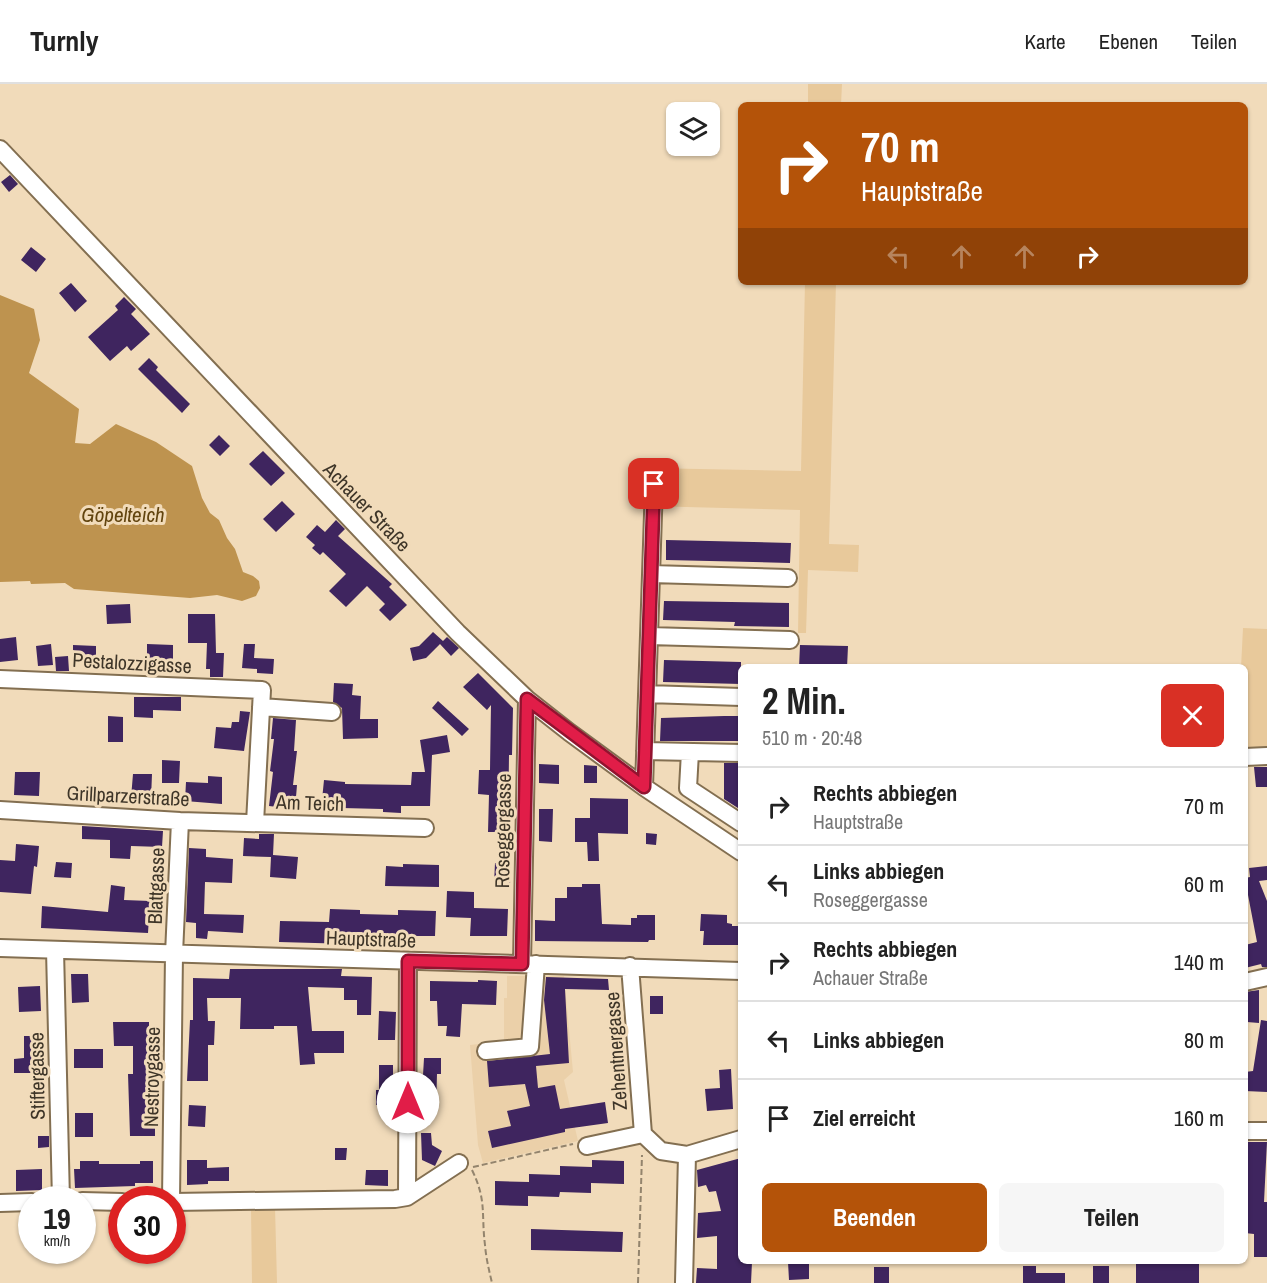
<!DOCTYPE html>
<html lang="de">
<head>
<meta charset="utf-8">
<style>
  :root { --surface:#fff; --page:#f6f6f6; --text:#222; --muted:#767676; --line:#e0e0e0; --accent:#b45309 }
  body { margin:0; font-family:"Archivo Narrow",sans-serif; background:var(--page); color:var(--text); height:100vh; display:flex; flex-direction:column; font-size:22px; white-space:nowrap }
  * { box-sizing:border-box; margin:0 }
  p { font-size:20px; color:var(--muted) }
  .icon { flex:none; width:33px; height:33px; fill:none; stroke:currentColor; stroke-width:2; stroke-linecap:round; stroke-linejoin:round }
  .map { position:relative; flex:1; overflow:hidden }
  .side { position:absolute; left:738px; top:580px; width:510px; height:600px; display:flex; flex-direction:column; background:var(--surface); border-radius:9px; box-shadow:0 2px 4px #0004 }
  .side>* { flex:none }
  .banner { position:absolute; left:738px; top:18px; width:510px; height:183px; border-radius:9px; box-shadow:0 2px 4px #0004; background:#b45309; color:#fff; overflow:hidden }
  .tools { position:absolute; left:666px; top:18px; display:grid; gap:12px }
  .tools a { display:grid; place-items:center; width:54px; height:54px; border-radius:9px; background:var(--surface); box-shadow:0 2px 4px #0004; font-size:30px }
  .speed { position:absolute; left:18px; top:1102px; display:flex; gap:12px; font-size:30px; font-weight:700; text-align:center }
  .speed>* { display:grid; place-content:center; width:78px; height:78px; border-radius:50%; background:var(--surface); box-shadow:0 2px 4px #0004; line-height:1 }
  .speed small { font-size:15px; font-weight:400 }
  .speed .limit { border:9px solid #d22; background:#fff; color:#111 }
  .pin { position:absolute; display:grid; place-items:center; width:51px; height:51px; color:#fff; margin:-26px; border-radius:12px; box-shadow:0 3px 9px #0006 }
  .me { position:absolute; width:66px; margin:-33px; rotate:0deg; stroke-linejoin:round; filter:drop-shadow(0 0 4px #0008) }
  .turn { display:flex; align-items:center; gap:21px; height:126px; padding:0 24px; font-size:27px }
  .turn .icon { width:78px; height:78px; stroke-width:2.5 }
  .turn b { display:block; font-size:42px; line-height:51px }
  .lanes { display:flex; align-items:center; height:57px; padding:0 24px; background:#0003; justify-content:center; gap:30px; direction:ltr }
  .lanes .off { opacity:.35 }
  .round { display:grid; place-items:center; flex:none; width:63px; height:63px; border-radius:9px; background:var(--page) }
  .summary { display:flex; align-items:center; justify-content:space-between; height:102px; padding:0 24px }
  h1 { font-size:36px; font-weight:700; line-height:45px }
  .button { display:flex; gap:12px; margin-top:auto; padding:12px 24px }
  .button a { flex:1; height:69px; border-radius:9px; background:var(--accent); color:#fff; font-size:24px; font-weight:700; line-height:69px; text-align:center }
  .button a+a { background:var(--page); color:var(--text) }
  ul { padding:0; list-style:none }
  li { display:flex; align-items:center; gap:18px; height:78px; padding:0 24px; border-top:2px solid var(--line) }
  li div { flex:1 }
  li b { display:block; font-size:22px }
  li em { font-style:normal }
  header { display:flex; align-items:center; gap:36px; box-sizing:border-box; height:84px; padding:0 30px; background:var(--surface); border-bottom:2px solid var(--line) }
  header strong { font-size:28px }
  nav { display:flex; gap:33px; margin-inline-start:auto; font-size:21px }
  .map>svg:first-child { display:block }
</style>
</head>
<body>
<header>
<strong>Turnly</strong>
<nav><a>Karte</a><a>Ebenen</a><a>Teilen</a></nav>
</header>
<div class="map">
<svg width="1267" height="1199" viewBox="0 0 1267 1199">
  <rect width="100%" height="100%" fill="#f1dbba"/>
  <path fill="#ebd0a9" d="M507,892H564L573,988L564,996L578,1057L483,1079L478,1061L470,961L504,957V914H507Z"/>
  <path fill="#e8c99b" d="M808,0H842L841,21H808Z
    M805,198H836L829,460L859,461L858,488L808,486L806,549H798L800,426L647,422L648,384L801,387Z
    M1243,544L1267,545V668L1245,669V584H1241Z
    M251,1123H275L277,1199H252Z"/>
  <path fill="#be934f" d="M0,211L34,225L40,256L29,289L79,325L75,359L90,360L116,340L156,358L192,382L202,414L210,429L219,436L227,454L235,465L243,488L253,492L259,497L260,504L256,512L242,517L217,511L190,514L74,505L65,499L31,500L30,497L0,498Z"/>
  <path fill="#3f255f" d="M10,91L18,100L9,108L1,98Z
    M31,163L46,175L36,188L21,176Z
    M71,199L87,217L75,228L59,209Z
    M124,213L136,225L131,230L150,250L131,267L127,262L110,277L88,253L118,226L115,222Z
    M149,274L158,283L156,286L190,320L182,329L138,285Z
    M219,351L230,362L220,372L209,361Z
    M263,367L285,389L271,402L249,380Z
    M282,417L295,430L276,448L263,435Z
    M336,436L345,445L338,452L392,500L389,503L407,521L390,537L379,526L385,520L367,502L346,523L329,507L346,490L323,468L320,471L312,464L315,461L306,453L317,441L325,448Z
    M666,456L791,459L790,479L666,476Z
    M664,517L789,519V543L734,542L735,538L663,536Z
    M130,520L131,539L107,540L106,521Z
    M188,530H215L216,569H224L223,593H210V585H206L207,559H188Z
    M433,548L443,557L447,553L459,564L451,572L440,560L426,574L413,577L410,564L419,562Z
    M16,553L18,576L0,578V555Z
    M51,560L53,581L38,582L36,562Z
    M147,560L173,561V584H147Z
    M244,560H255L254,574L274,575L273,590L257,589V585L242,584Z
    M73,561L96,562V577H73Z
    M800,561L848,562L847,584H799Z
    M68,572L69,587H56L55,573Z
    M664,576L741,578V600L663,598Z
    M478,589L513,624L512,671H509L508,748H488L489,711L478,710L479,686H490L491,621L487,626L463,603Z
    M334,599L353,600L352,611L361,612L360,635H378V654L343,655L342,624L333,618Z
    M134,613H181V627L153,626V634L134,633Z
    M438,617L469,645L462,652L432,624Z
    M240,627L250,628L244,667L214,664L216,643L231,644L232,638H239Z
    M108,632L123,633V658H108Z
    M724,632H741V657H660L661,634Z
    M273,634L296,636L294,667H297L293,701H297L295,725L269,722L273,688L270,687L274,655H271Z
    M447,651L450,668L432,671L430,722H401V729L383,728V725L342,724V728L321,726L324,696L345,698V700L411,701L412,688H425L420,656Z
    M162,676L180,677L179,699H162Z
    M724,679H741V726L724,715Z
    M539,680L559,681V700L539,699Z
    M584,681L597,682V699H584Z
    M1254,683H1267V703H1256Z
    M15,688H40L39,712L14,711Z
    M133,690H152L151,715L131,714Z
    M208,692L222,693V720L185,717L186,698L208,699Z
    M590,714L628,715V750L598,749L599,777H588L587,758H575V734H590Z
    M539,725H553L552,758L539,757Z
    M82,742L163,747L162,763L131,762L130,775L110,774V756L82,755Z
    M646,749L657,750L656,761L646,760Z
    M259,750H274L273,771L298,773L296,795L270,793L271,773L243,772L244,754L259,755Z
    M16,760L39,762L37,783L34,782L31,810L0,808V776L15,777Z
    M189,764L206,765V773L233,775L232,799L205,798L204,830L244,831L243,849L208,847L207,855L196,854V839L186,838Z
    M56,778L72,779L71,794L54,793Z
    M495,779L511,780L510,801L494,800Z
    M403,780L439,781V803L385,802L386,782L403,783Z
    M1267,782V796L1259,797L1267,817V883H1262L1261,880L1245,884V861L1257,858L1248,811H1245V794L1250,793L1249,784Z
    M582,800H600L602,840L631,841V834H637V831H655V856H649L648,858L535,857V836L555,837V814H567V803H582Z
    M111,801L125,803L124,816L150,817L148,849L41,844L42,822L108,828Z
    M447,807L474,808V824L508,825L507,852H470L471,834L446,833Z
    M330,825L360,826V830L398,831V826L436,827L435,852H351V860L279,858L280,837L329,838Z
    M701,830L727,831V839L732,840V842H741V861H703L704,847H700Z
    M230,885H342L341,892L372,893L371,931H357V916H344V904L308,903L312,947H344V969H314L315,980L300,981L297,942H274V945H240L241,914H207L208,937H215L214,961H208V997H187L190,936H193V894L229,895Z
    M71,890H88L89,918L72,919Z
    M546,893L608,895L609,906L565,905L569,979L536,982L538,1004L555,1001L560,1025L605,1018L608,1039L565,1045V1048L492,1064L488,1047L511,1042L507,1027L530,1022L525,1000L489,1003L487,977L550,970L544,916Z
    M478,896L497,897L496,921L462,920L460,953L446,952L447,942H438L437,917H430V897L478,898Z
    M40,902L41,927L19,928L18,903Z
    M1259,906V939L1247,938L1245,908Z
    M650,912H663V930H650Z
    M379,927L396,928L395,956H378Z
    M1261,936L1267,937V1008L1245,1007V988L1253,987Z
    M113,938H149V952H153L150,990H155V1007H151V1027H155V1052H130L128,990H133V962H114Z
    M24,952H41V989H14V975L24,974Z
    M74,965H103V984H74Z
    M424,974H441V990H437L436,1026H421Z
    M379,981H393V1021H376V1006H379Z
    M731,985L733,1025L707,1027L705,1005L720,1004L719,986Z
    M189,1021L206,1022L205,1043L188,1042Z
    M75,1029H93V1053H75Z
    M421,1049H431L432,1061L442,1067L435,1082L422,1076Z
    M38,1052H49V1063L38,1064Z
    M1245,1058H1267L1264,1118H1267V1173H1254V1150L1245,1149Z
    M335,1064H347L346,1076H335Z
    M741,1074V1178H752L751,1199H696L697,1184L717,1185V1152L697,1154L698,1129L721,1127L716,1107L709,1108L706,1101L698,1103L697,1086Z
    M187,1076H207V1084L229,1083V1097H208V1100L187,1101Z
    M592,1076L624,1077V1100L591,1099V1109L560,1108L559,1113L528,1112V1122L495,1121V1097L529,1098V1090L560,1091V1082L592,1083Z
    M80,1077H99V1080H140V1077H153V1099H135V1102L75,1104L74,1085H80Z
    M42,1085V1106L16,1107V1086Z
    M366,1086H388V1102L365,1101Z
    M531,1145L623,1148L622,1168L531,1166Z
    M788,1178H809V1195L789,1196Z
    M1136,1178H1199V1199H1136Z
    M1023,1182H1036V1189H1065V1199H1023Z
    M1093,1182H1109V1199H1093Z
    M874,1183H889V1199H874Z"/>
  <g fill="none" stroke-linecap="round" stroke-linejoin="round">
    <g stroke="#836f51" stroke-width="20">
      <path id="minor" d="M0,65L458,549L527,615L569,648L644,703L741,768
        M651,490L788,494
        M649,552L790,556
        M0,595L262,606L255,739
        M647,610L741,613
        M261,623L332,628
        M645,667L741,669
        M690,668L688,704L741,739
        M1245,673L1267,672
        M644,703L654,400
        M0,726L180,737L425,744
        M0,864L741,887
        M55,866L61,1116
        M522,880L527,615
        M630,882L643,1050
        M1245,898L1267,893
        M486,967L530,963L536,880
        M1245,1047H1267
        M587,1062L643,1050L661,1067L687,1071L741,1055
        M407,1113L408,877
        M171,1116L174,870L180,737
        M82,1117L122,1118
        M172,1118L395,1115L407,1113L459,1079
        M0,1119L32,1118
        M684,1199L687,1071"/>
    </g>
    <path stroke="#93846d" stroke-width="2" stroke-dasharray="6 3" stroke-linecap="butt" d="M473,1083L573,1060
      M472,1086C487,1117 481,1129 485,1161C486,1174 489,1186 492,1199
      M638,1199L642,1071"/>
    <use href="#minor" stroke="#fff" stroke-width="16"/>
  </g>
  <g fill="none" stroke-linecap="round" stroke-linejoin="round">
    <g stroke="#92132f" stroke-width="15">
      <path id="route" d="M408,1018V877L522,880L527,615L644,703L654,400"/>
    </g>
    <use href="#route" stroke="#e11d48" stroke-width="10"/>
  </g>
  <g text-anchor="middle" stroke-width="6" stroke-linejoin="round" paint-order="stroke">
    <g font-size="20" fill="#3e3528" stroke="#f1dbba">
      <text transform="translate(367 423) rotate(46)" y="7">Achauer Straße</text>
      <text transform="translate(132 579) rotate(3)" y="7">Pestalozzigasse</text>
      <text transform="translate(128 712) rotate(3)" y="7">Grillparzerstraße</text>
      <text transform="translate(310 719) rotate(2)" y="7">Am Teich</text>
      <text transform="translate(503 747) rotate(-89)" y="7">Roseggergasse</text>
      <text transform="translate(156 802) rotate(-88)" y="7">Blattgasse</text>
      <text transform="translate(371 855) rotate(2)" y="7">Hauptstraße</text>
      <text transform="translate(616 967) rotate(-94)" y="7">Zehentnergasse</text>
      <text transform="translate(37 992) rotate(-91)" y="7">Stiftergasse</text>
      <text transform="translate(152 993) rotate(-89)" y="7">Nestroygasse</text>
    </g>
    <g font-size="21" font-style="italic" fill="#62440e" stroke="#f1dbba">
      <text x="123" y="438">Göpelteich</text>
    </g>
  </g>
</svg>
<div class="tools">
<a><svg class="icon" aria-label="layers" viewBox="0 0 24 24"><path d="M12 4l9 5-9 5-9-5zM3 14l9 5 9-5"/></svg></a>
</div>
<div class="speed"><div>19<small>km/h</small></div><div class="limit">30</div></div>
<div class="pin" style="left:654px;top:400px;background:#d93025"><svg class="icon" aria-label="arrive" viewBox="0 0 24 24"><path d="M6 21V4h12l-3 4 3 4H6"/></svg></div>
<svg class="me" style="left:408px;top:1018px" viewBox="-20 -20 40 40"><circle r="19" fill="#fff"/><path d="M0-13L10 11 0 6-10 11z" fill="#e11d48"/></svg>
<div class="banner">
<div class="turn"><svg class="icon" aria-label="right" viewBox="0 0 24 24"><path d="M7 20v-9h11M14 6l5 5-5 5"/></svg><div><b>70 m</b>Hauptstraße</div></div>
<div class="lanes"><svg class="icon off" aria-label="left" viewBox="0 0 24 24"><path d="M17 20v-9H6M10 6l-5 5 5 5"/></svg><svg class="icon off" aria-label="ahead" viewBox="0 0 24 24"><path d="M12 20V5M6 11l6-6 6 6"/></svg><svg class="icon off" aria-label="ahead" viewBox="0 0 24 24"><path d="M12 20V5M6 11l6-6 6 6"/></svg><svg class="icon" aria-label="right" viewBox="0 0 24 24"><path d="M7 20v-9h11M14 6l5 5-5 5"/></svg></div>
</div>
<section class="side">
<div class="summary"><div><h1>2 Min.</h1><p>510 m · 20:48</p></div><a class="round" style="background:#d93025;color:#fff"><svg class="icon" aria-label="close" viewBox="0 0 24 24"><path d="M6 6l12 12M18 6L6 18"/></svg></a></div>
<ul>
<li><svg class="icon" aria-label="right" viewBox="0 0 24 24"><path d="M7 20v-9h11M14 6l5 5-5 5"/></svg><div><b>Rechts abbiegen</b><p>Hauptstraße</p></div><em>70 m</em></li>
<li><svg class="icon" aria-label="left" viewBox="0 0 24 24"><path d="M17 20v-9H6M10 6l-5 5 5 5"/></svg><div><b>Links abbiegen</b><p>Roseggergasse</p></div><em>60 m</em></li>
<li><svg class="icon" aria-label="right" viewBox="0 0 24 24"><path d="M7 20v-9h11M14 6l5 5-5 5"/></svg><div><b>Rechts abbiegen</b><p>Achauer Straße</p></div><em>140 m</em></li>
<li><svg class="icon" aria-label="left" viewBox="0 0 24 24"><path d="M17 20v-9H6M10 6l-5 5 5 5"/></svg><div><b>Links abbiegen</b></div><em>80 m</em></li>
<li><svg class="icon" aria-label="arrive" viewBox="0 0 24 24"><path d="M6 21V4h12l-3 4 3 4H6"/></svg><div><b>Ziel erreicht</b></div><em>160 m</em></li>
</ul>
<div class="button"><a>Beenden</a><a>Teilen</a></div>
</section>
</div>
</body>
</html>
